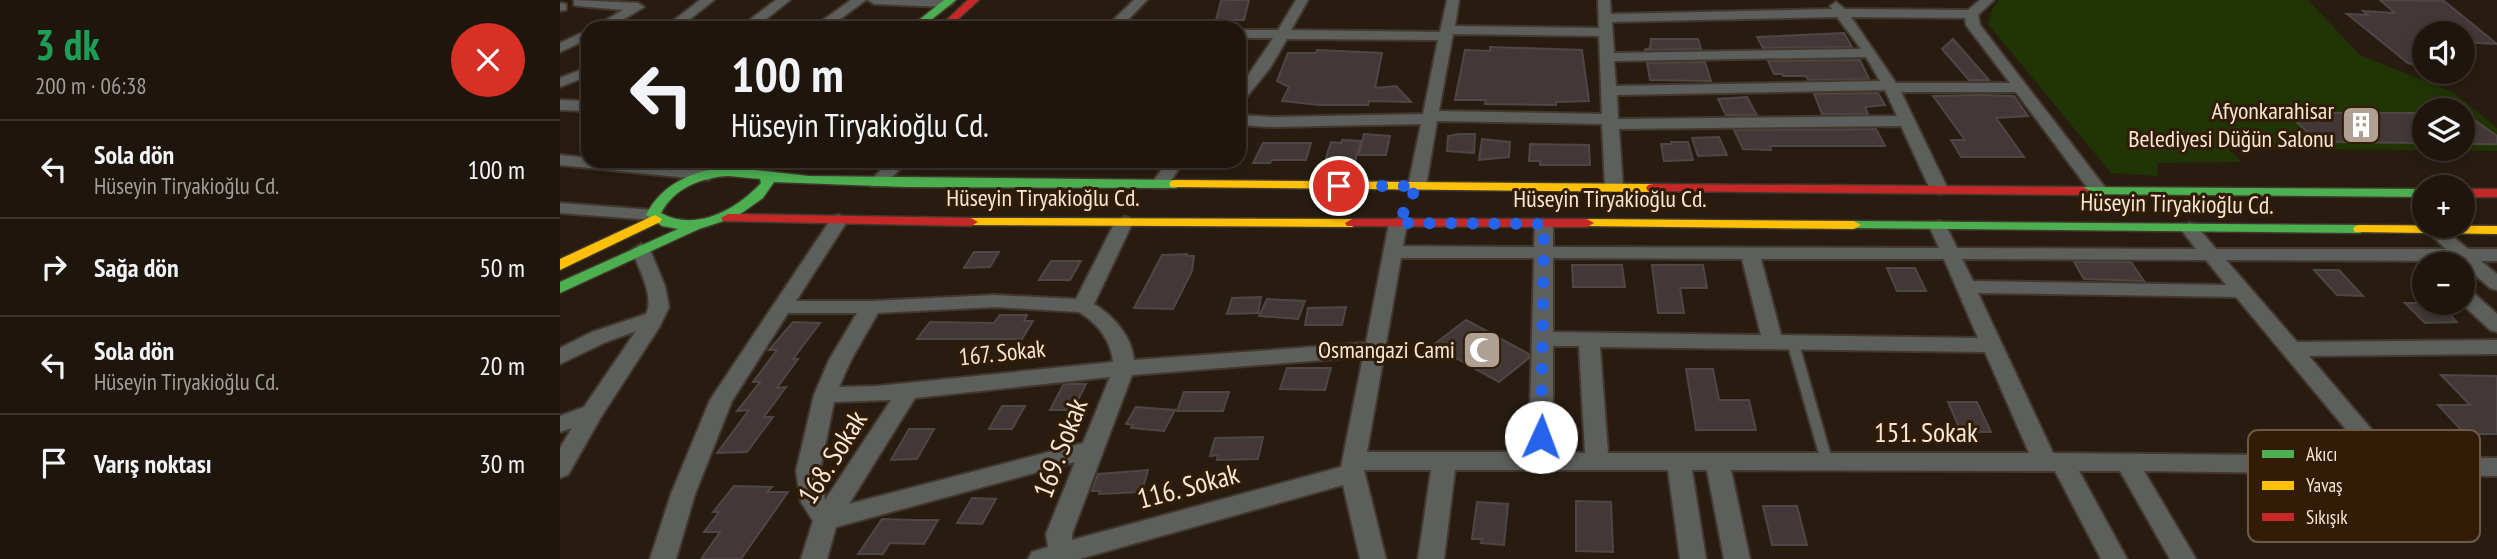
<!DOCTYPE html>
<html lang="tr">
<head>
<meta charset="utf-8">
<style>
  :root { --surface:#1e150c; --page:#261e15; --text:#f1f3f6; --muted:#a19f9d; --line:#3c342d }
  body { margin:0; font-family:"PT Sans Narrow",sans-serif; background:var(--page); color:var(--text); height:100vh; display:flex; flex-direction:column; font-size:26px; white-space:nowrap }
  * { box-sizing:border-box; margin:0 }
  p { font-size:23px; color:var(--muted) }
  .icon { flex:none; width:38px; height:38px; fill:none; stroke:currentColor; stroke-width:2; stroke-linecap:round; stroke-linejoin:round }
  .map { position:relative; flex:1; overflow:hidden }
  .sheet { display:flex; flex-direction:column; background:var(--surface); width:560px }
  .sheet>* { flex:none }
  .hud { position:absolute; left:21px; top:21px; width:665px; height:147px; border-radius:21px; box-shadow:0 4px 10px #0003,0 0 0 2px var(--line); background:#1e150c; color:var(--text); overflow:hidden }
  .fabs { position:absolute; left:1852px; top:21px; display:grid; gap:14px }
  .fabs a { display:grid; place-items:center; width:63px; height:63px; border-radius:50%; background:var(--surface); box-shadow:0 4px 10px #0003,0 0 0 2px var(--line); font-size:35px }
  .pin { position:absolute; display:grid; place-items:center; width:60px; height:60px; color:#fff; margin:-30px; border:4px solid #fff; border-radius:50%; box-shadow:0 2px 7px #0007 }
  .me { position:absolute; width:77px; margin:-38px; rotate:2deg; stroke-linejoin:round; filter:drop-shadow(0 0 5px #0008) }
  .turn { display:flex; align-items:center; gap:24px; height:147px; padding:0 35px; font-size:32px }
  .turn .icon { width:91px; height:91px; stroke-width:2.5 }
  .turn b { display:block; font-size:49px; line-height:60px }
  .round { display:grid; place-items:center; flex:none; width:74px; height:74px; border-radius:37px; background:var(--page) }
  .overview { display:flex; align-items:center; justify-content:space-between; height:119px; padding:0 35px }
  h1 { font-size:42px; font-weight:700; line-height:52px; color:#1e9e55 }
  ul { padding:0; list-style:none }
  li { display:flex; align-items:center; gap:21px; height:98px; padding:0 35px; border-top:2px solid var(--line) }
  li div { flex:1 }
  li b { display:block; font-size:26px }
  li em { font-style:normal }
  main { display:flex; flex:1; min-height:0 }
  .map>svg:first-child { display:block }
</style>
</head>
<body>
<main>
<section class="sheet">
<div class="overview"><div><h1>3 dk</h1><p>200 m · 06:38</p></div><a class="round" style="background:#d93025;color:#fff"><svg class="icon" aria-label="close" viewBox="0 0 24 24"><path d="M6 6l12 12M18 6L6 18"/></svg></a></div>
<ul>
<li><svg class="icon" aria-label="left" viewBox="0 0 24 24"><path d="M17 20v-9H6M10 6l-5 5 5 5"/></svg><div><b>Sola dön</b><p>Hüseyin Tiryakioğlu Cd.</p></div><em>100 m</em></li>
<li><svg class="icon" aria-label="right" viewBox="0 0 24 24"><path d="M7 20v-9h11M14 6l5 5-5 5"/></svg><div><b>Sağa dön</b></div><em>50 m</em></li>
<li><svg class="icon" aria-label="left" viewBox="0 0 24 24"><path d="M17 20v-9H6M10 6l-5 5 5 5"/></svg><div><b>Sola dön</b><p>Hüseyin Tiryakioğlu Cd.</p></div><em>20 m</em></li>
<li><svg class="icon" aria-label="arrive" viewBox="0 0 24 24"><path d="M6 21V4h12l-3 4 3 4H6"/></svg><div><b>Varış noktası</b></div><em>30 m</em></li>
</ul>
</section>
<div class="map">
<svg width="1937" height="559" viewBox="0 0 1937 559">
  <rect width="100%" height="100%" fill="#281c10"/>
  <path fill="#213406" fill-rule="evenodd" d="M1439,0H1748L1800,55L1893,92L1937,128V151L1667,148L1682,162L1597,163L1598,176L1551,173L1428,24L1432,9ZM1864,110H1902V149H1864Z"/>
  <path fill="#413837" stroke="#4f4646" stroke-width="2" d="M665,0H689L684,20H656L661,1Z
    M1820,0L1884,1L1937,44L1902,42V33H1864V68L1848,63L1787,14L1808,15L1803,11L1835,13Z
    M1284,33L1292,47L1203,48L1197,37Z
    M1091,39H1138L1141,49L1084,50L1090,48Z
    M1393,39L1429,80H1409L1382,49Z
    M930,47L1022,50L1029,101L996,102V105L925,104L926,100H895L905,50L930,51Z
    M757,50L822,53L815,88L836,86L851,102L809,101L808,105H759L722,101L729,87L717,81L728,53H756Z
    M1300,60L1309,79L1248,80L1246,76H1223L1222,74H1214L1208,61Z
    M1145,62L1151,81L1090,80L1087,63Z
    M1318,93L1325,105L1305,107L1308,114H1262L1254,94Z
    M1421,95L1454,96L1468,116L1436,118L1464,157H1401L1391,140H1405L1373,96Z
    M1187,97L1197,115H1166L1158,99Z
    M1902,111L1937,136V144H1902Z
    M1726,113H1864V143L1759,142Z
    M1316,129L1325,146H1210L1211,150L1183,149L1174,130Z
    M804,134L830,136L826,155H799Z
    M899,134H915L914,153L887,151L888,136Z
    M1159,137L1167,155L1138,156L1132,138Z
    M922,139L950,142L949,157L919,160Z
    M782,140L801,141L795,161L766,158L771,142L781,143Z
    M1111,142H1128L1133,160L1104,161L1101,144H1111Z
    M703,143H751L746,160H712L710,163H693Z
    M970,144L1029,145L1030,165H980V161H969Z
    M414,252H439L430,267L404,268Z
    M627,254V256H634L632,271L613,309L574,308L602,255Z
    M491,261H521L510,280H479Z
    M1514,262H1571L1584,281L1524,279Z
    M1012,265H1062L1065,287H1013Z
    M1092,265H1143L1147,288H1120L1124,313H1098Z
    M1327,268H1355L1366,291H1337Z
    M1754,270H1779L1803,296L1777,295Z
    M701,297L698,313L667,314L672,298Z
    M707,299L745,301L738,319L699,316Z
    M1845,303H1878L1897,322L1865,323Z
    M786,307L782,325H745L748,308Z
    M440,315H467L464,321H473L462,339H357L370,322L434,323Z
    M906,320L969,354V358L939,382L873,345Z
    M233,322L260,323L233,359H238L217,388L226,387L204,417H213L187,452L157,453L189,410L177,411L200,382H193L217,350H209Z
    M727,368H771L765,390L720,389Z
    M1126,369H1153L1159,400H1189L1196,430H1136Z
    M1881,375L1937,376V434H1905L1878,405H1910Z
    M507,384H526L513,410H490L503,385Z
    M624,392H669L663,411H617Z
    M1388,402H1417L1431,432H1401Z
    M442,406H465L452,429H429Z
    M576,407L615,410L604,431L571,428L573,425L566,424Z
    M349,429H374L357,459L331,460Z
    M703,437L698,459L657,460L658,455L650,456L655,438Z
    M588,470L582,492L539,494L540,491H532L538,474Z
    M174,486L212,487L207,492H228L181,559H141L160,532H144L159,512H153Z
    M412,498L436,499L422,524L397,523Z
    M1016,501L1051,502L1053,552L1016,551Z
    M917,502L948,504L944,545L921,543L922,539H912Z
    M1203,506H1237L1247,545H1212Z
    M322,519L352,520H378L364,544L330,543L323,554H298Z"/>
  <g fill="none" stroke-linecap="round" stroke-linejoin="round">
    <g stroke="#42382e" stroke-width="15">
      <path id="lane" d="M1233,343L1267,462"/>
    </g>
    <g stroke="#42382e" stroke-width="4">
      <path id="street" d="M14,0L78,3L84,7L49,28H32L63,10L19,6L14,5Z
        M140,0H154L119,28H104Z
        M216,0H230L195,28H179Z
        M291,0H306L268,28H252Z
        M308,0H390L393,3L387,7L314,4Z
        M574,0H587L560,28H545Z
        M736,0H748L731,30L880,32L887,0H899L895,26L1039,28L1038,0H1050L1051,14L1272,9L1270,6L1276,2L1285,9L1408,10L1420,0H1434L1418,15L1420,25L1547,190L1538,195L1532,194L1456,92H1341L1388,189L1385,193L1379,194L1370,189L1341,126L1059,129L1063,188L1054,193L1045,188L1042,124L877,121L866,186L857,191L848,186L861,124L713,127L679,125V115L713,117L863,114L878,40L727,39L710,68L684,100L679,102C679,81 702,58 713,38H679V30H718ZM1277,17L1301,49L1054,53L1052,22ZM1291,17L1405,18L1406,25L1450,83H1336ZM893,34L1039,36L1042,114L879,111ZM1306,57L1320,81L1056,86L1054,61ZM1325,90L1337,116L1058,119L1057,95Z
        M0,3L6,4V10L0,11Z
        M28,30V39L0,52V43Z
        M28,67V76L0,87V78Z
        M0,100L28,101V111L0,110Z
        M0,155L28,158V161H59L148,170L156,175L148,180L0,165Z
        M330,161H348L323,186H311L309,182Z
        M608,161H624L606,188H594L591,184Z
        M0,203L93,210L102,215L93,220L0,213Z
        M279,215L288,220L236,301H311L434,295L516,299L555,222L564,217L570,218L573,222L534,304C554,316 572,337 574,360L806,343L829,223L838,218L847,223L843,246L974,247L975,224L984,219L993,224V247L1379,248L1369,226L1378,221L1384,222L1397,248L1636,249L1620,228L1629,223L1635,224L1656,249H1886L1866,230L1869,226H1880L1908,249H1937V261H1921L1937,274V290L1930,288L1899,261L1666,260L1737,342L1937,340V354L1749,356L1835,457L1937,458V476L1584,471L1636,559H1610L1560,471H1519L1567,559H1541L1495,471L1171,470L1190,559H1164L1147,470H1132L1146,559H1120L1108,470H895L884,559H858L871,470H804L826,559H800L783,485L519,559H468L472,552L488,547L486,534L515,462L276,527L267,559H241L253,521L241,502L236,471L254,395L269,360L297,313H228L172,401L135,494L116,559H90L111,494L150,400L273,216ZM841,258H974L969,452H807ZM993,258L1182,259L1201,335L993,332ZM1201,259H1384L1418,338L1221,335ZM1402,259L1646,260L1666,285L1413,281ZM1418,293L1676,297L1808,456L1493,453ZM434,307L519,312C538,324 551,340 553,362L317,386L279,387L291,360L318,313ZM993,346H1019L1025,453L993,452ZM1040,347L1425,352L1469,453H1048ZM803,357L781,467L512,540V534L572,375ZM550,377L523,443L289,504L355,398ZM331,400L265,500L260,471L274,402Z
        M81,244L90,250L105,286L109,307L100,326L41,417L8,475L0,478V448L12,428L0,432V416L24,407L76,331L46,342L0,364V348L32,332L86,314C95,296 78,268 72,250Z
        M1902,287L1909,289L1937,314V332L1930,330L1901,303Z"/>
    </g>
    <g stroke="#42382e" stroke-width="3">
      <path id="fast" d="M384,0H396L361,28H349Z
        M169,167L249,176L616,180L623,184L616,188L345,187L214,182L203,198L176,217L139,229L0,293V282L118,229L102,226L86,215C102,183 134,170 169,167ZM169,176L200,179L201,183C176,210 136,232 101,213C114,188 142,177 169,176Z
        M1523,187L1864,189V197L1518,194L1516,191Z
        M1294,221L1800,225L1807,229L1800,233L1289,228L1287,225Z"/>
    </g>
    <g stroke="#42382e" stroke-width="3">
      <path id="slow" d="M616,180L1093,184L1100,188L1093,192L611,187L609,184L611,181Z
        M95,215L102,219L100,222L0,270V259Z
        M411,218L792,219L799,223L792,227L406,225L404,222L406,219Z
        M1027,219L1294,221L1301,225L1294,229L1022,226L1020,223Z
        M1800,225L1937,226V234L1795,232L1793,229L1795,226Z"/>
    </g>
    <g stroke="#42382e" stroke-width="3">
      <path id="jam" d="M408,0H419L388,28H378Z
        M1093,184L1523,187L1530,191L1523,195L1088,191L1086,188L1088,185Z
        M1902,189H1937V197H1902Z
        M168,214L411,218L418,222L411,226L163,221L161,218Z
        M792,219H1027L1034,223L1027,227L787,226L785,223Z"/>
    </g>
    <use href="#lane" stroke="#5d5f5c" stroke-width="11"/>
    <use href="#street" fill="#5d5f5c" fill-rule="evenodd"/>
    <use href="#fast" fill="#4caf50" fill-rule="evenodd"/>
    <use href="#slow" fill="#ffc107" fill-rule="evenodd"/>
    <use href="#jam" fill="#c62828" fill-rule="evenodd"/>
  </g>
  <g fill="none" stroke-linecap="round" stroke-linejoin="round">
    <path stroke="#2563eb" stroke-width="12" stroke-dasharray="0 21.6" d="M779,186H857L838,223L984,224L981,437"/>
  </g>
  <defs>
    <g id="building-square" transform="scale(2.0125)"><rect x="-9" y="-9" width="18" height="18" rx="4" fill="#aea093" stroke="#321c05"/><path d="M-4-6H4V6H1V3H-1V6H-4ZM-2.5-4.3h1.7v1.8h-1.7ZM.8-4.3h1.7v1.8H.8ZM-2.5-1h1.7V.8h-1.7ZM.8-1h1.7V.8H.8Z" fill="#fff"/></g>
    <g id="mosque-square" transform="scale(2.0125)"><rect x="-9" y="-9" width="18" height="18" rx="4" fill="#aea093" stroke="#321c05"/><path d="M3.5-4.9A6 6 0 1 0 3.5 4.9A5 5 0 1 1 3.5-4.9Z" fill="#fff"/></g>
  </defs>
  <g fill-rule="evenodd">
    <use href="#building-square" x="1801" y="125"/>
    <use href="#mosque-square" x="922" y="350"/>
  </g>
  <g text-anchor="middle" stroke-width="6" stroke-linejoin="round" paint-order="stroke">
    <g font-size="24" fill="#f6e7d9" stroke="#321c05" text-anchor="end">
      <text x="1774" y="119">Afyonkarahisar<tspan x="1774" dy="28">Belediyesi Düğün Salonu</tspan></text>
      <text x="895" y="358">Osmangazi Cami</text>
    </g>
    <g font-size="24" fill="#f6e7d9" stroke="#321c05">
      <text x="483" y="206">Hüseyin Tiryakioğlu Cd.</text>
      <text x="1050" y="207">Hüseyin Tiryakioğlu Cd.</text>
      <text transform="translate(1617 204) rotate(1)" y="8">Hüseyin Tiryakioğlu Cd.</text>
      <text transform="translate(442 353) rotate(-6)" y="8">167. Sokak</text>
    </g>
    <g font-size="28" fill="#f6e7d9" stroke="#321c05">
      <text x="1366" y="442">151. Sokak</text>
      <text transform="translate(500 448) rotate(-69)" y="10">169. Sokak</text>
      <text transform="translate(272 457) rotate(-58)" y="10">168. Sokak</text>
      <text transform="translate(628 486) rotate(-15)" y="10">116. Sokak</text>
    </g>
  </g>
  <rect x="1688" y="430" width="232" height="112" rx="10" fill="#321c05" stroke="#6d5945" stroke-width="2"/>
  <rect x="1702" y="450" width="32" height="8" fill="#4caf50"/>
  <rect x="1702" y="481" width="32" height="9" fill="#ffc107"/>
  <rect x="1702" y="513" width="32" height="8" fill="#c62828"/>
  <g font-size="19" fill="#f6e7d9">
    <text x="1746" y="461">Akıcı</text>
    <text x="1746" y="492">Yavaş</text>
    <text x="1746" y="524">Sıkışık</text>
  </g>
</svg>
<div class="fabs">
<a><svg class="icon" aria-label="sound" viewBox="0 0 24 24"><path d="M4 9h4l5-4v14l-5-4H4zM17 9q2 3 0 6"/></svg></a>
<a><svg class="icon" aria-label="layers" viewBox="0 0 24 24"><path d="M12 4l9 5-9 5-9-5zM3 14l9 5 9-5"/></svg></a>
<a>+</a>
<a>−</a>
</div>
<div class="pin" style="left:779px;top:186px;background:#d93025"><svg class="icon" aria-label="arrive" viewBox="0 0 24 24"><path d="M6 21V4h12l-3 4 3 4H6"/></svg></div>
<svg class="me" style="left:981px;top:437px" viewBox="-20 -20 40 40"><circle r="19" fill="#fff"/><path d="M0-13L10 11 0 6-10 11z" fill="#2563eb"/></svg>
<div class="hud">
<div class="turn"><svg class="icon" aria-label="left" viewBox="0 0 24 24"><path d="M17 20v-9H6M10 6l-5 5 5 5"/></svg><div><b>100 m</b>Hüseyin Tiryakioğlu Cd.</div></div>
</div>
</div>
</main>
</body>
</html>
